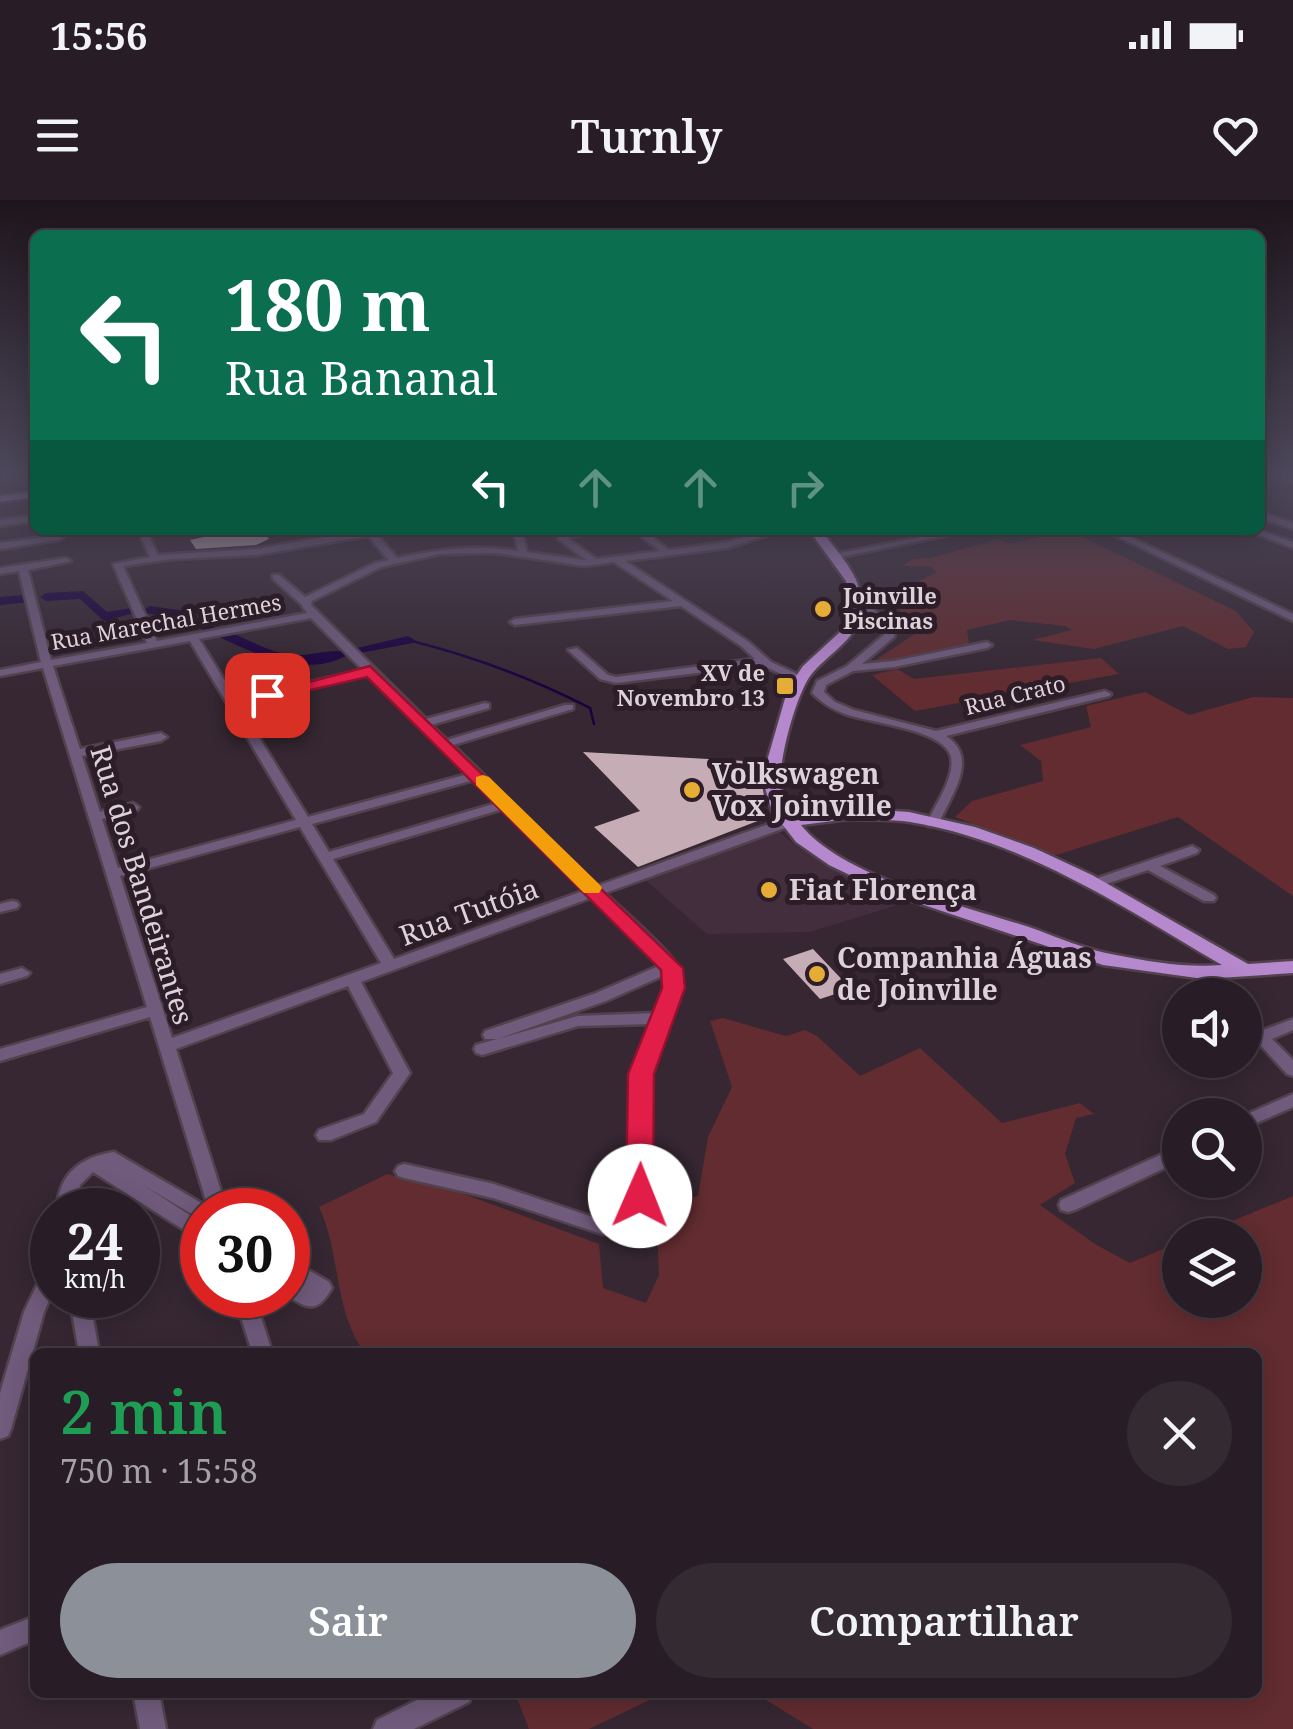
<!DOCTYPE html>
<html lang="pt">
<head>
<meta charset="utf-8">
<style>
  :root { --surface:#281d26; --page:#342a32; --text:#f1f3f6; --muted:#a5a2a7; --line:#443b43; --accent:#8c9099 }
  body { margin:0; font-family:"Noto Serif",serif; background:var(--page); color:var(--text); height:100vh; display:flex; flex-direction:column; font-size:38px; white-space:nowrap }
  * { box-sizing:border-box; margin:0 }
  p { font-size:32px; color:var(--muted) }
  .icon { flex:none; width:55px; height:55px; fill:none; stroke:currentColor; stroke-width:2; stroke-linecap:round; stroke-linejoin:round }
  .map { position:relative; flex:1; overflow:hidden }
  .panel { position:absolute; left:30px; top:1148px; width:1232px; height:350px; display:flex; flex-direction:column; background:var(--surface); border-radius:15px; box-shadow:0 5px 25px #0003,0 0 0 2px var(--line) }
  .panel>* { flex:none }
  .hud { position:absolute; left:30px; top:30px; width:1235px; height:305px; border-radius:15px; box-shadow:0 5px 25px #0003,0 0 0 2px var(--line); background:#0b6e4f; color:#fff; overflow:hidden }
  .controls { position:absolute; left:1162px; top:778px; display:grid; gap:20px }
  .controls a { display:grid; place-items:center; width:100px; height:100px; border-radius:50%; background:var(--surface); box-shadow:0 5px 25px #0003,0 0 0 2px var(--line); font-size:50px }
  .speed { position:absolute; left:30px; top:988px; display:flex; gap:20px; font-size:50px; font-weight:700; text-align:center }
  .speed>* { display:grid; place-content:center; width:130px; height:130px; border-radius:50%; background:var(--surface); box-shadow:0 5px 25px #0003,0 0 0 2px var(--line); line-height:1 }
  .speed small { font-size:25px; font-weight:400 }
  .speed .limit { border:15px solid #d22; background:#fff; color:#111 }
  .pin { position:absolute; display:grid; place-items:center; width:85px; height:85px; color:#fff; margin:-42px; border-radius:20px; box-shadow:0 5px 15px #0006 }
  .me { position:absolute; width:110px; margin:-55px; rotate:1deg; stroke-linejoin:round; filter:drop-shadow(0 0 8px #0008) }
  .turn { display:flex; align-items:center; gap:35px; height:210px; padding:0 30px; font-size:45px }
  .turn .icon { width:130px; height:130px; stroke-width:2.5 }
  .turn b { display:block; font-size:70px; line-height:85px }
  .lanes { display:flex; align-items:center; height:95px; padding:0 30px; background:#0003; justify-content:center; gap:50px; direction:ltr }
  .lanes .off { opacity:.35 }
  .round { display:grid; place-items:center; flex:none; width:105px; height:105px; border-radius:52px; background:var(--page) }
  .overview { display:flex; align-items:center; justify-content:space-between; height:170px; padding:0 30px }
  h1 { font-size:60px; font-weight:600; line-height:75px; color:#1e9e55 }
  .cta { display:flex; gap:20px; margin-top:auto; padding:20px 30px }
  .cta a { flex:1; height:115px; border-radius:60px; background:var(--accent); color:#fff; font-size:40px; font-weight:600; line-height:115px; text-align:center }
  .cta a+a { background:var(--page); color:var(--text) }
  .status { display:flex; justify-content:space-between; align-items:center; height:70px; padding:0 50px; background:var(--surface); direction:ltr }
  .status svg { height:28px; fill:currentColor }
  header { display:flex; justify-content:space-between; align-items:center; height:130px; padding:0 30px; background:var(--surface); font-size:45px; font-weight:600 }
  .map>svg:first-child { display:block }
</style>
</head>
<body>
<div class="status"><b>15:56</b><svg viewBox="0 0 49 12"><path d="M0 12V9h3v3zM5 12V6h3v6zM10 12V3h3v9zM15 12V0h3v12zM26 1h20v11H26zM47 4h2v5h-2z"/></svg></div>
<header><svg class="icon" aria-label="menu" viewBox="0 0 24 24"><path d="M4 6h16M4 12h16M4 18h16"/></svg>Turnly<svg class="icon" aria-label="heart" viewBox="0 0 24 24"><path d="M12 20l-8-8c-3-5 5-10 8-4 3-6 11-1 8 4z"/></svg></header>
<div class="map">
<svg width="1293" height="1529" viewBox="0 0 1293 1529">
  <rect width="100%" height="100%" fill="#362732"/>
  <path fill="#432e3e" d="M775,628L796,646L847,676L911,701L810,732L707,734L643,678Z"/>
  <path fill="#622c30" d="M1068,330L1236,411L1254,432L1246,447L1228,449L1183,426L1094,449L1032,440L1072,430L1065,426L1010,420L967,430L969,444L868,465L925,427L900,419L901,390L937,372L930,366H902L913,359L931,358L998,339L1011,344Z
    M1101,458L1119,474L915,511L872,475L897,469L914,479Z
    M1145,492L1189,515L1253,497L1293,498V696L1178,617L1053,656L955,617L972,601L1043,581L1041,561L1020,545L1091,527L1086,506Z
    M723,818L786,836L805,830L817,836L860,876L920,848L1002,923L1080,903L1094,914L1076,918L1065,954L1075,983L1040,1005L1095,1044L1130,1063L1180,1042V1100H1245V1035H1198L1293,996V1529H813L758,1495L658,1496L589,1529H529L515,1493L1258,1492V1152H364C333,1108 341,1054 319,1007L387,974L461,993L599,1044L603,1088L646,1103L659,1075L656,1005L698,996L708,937L732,887L710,821Z"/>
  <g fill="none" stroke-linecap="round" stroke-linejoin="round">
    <path stroke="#1a023f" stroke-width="2.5" d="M408,440C472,456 532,478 590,508L594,524"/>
    <path fill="#1a023f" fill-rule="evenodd" d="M83,391L107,412L131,408L138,412L104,421L80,399L46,401L40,397L46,393Z
      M24,395L30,399L29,402L0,405V397Z
      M150,406L186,411L215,428L208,432L178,418L145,413L143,410Z
      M224,430C247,438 269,453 293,455C311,457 336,446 349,454C309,479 257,455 219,437L217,434Z
      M408,436L415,440L413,443L360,453L353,449Z"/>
  </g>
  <path fill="#c6adb5" d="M235,330H261L269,339L256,345L196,349L190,340Z
    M583,552L762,562L765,618L638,667L594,627L640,611Z
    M813,749L851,789L820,799L783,759Z"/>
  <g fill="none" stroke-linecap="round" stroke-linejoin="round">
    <g stroke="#51424d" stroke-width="5">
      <path id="minor" d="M1265,274H1276L1293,279V284Z
        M1260,312L1293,323V329L1260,318Z
        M35,315V321L0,326V320Z
        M62,330H72L59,340L0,349V343L54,336Z
        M138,330H146L158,355L256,349L364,330L374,332L403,330L378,336L397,358C438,349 476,344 518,351L514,333L504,330H522L527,352L584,360H586L558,339V335L587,330V334L568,338L596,359L660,351L633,330H643L669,350L726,342L771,330H785L727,348L625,361L749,442L771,462L804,477L805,479L800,482L761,465L616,483L600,479L568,450L577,448L608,475L616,477L755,459L741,446L681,406L515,425L510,422L515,419L673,401L614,362L584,366L496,353L440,354L381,367L312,401L311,405L426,519L485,503L489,504V508L431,525L447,540L565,505H573V509L453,545L597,686L783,619L788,618L794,622L793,625L605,693C621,709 673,753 680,771C688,789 655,848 650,873C639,926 667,984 633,1032L602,1034L493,998L404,978L398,976L395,971L398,966L404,964L494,984L602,1020H621C644,988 629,930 631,893C632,869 641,846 651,824L578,826L482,855L476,853L474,849L476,845L578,816L655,813L666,788L667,774L606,801L497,839H485L483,835L485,831L596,793L661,765L593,697L361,782L410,873L376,922L331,940H319L316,935L319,930L364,914L393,873L348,786L176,849L227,1010H202V1020L143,985L202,1023V1039L195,1037L93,972L80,985L75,1010H57C58,974 81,957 114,952L208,1007L150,817L0,861V849L147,807L43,468L0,476V470L41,462L19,371L0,374V368L66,358L71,361L28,370L51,460L147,443L113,364L150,357ZM368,336L389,360L375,363L305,397L279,375H273V379L301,404L307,413L157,441L123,366L172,359L256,355ZM311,418L363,470L236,499L199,439ZM190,441L296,620L118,668L102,619L137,610L139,607L133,603L100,612L82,556L161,541L167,537L161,533L80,549L53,466ZM368,475L468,574L308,617L239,505ZM474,580L497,603L329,652L312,624ZM503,609L586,690L394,759L333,659ZM300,627L381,763L172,838L120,676Z
        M956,330H974L835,358L830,355Z
        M1104,330H1115L1293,414V421Z
        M1246,330H1258L1293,342V348Z
        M856,396L896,427L894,437L862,464L894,461L987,442L992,445L987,448L894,467L853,471L826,485L824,492L835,502L854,510L936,531L1105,491L1111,494L1109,496L946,536C980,558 951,595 939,623L938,626H928L927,623C935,605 955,578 951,557C945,529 869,523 845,514C832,509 822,503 812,493L817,481L847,466L885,434L886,428L853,401L851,399Z
        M1192,646L1199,650L1197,653L1160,666L1214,695L1216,698L1214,701H1204L1148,670L1094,688L1087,684L1089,681Z
        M12,701L17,702L19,705L17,708L0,712V704Z
        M22,768L30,773L27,776L0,784V774Z
        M1293,819V830L1272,839L1293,860V876L1287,874L1253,837L1255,833Z
        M1293,894V907L1245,928V915Z
        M1180,946V961L1075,1010L1068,1012L1061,1010L1059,1005L1061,1000Z
        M288,1058L329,1082L332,1088C317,1114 308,1109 286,1095L288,1078L294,1080L288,1076Z
        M52,1066V1094L44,1112L11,1229L8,1236L0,1239V1193L24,1112L45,1068Z
        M69,1095H89L99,1152H79Z
        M234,1095H254L272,1152H252Z
        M35,1416V1440L0,1455V1430Z
        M133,1492H159L166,1529H140Z
        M433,1492L473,1493L469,1502L414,1529H373L377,1520Z"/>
    </g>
    <g stroke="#51424d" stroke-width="5">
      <path id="major" d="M35,291V297L0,302V296Z
        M809,330H821C838,353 860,374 862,403C864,437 827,453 810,476C796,496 777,564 781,588C783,597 788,608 794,616L849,608L909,612L975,627L1034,648L1092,675L1248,764L1293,761V773L1204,779L1103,765L885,692L829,665L796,642L772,611L765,588V568L788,488L803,466L840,432L849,408L846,381ZM849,619C869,620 890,619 910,622C1023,640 1125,708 1222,765C1188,768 1150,762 1116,755C1086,750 1057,737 1029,727C967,707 842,677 801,625Z"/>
    </g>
    <use href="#minor" fill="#715b7d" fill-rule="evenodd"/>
    <use href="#major" fill="#b688ce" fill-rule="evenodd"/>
  </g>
  <linearGradient id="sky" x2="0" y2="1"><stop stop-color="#1e151c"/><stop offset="0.56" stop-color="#4c475a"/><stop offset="1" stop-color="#4c475a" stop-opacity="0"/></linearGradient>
  <rect width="1293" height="488" fill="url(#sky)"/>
  <path fill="#e11d48" stroke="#92132f" stroke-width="2.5" d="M370,466L683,768L685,788L654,874L653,996L649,1003L640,1006L630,1003L626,996L628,874L662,788L661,770L367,477L267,500L259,495Z"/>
  <path fill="#f59e0b" d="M483,575L489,577L599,684L602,688L599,693H584L476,585V577Z"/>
  <g fill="#e5ad36" stroke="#2c1d28" stroke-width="4">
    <circle cx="823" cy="409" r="10"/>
    <rect x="775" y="476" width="20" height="20" rx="5"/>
    <circle cx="692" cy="590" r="10"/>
    <circle cx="769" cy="690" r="10"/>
    <circle cx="817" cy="774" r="10"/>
  </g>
  <g text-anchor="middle" stroke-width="10" stroke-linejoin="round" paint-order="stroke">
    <g font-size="22" font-weight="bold" fill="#ddd2da" stroke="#2c1d28" text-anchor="start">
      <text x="843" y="404">Joinville<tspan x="843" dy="25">Piscinas</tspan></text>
      <text x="765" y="481" text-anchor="end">XV de<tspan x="765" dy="25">Novembro 13</tspan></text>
    </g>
    <g font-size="22" fill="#ddd2da" stroke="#2c1d28">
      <text transform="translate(166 422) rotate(-10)" y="8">Rua Marechal Hermes</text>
      <text transform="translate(1015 495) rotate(-14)" y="8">Rua Crato</text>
    </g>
    <g font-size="28" font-weight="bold" fill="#ddd2da" stroke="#2c1d28" text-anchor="start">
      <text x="712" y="584">Volkswagen<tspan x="712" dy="32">Vox Joinville</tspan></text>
      <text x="789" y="700">Fiat Florença</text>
      <text x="837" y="768">Companhia Águas<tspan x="837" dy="32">de Joinville</tspan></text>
    </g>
    <g font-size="28" fill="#ddd2da" stroke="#2c1d28">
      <text transform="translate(142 685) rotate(73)" y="10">Rua dos Bandeirantes</text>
      <text transform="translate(469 712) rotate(-20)" y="10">Rua Tutóia</text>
    </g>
  </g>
</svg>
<div class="controls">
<a><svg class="icon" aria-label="sound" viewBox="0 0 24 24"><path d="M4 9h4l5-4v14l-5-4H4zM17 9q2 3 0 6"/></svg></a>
<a><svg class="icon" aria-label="search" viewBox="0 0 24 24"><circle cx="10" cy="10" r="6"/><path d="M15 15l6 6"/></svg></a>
<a><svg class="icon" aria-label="layers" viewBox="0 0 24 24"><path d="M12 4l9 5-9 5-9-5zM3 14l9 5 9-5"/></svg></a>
</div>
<div class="speed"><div>24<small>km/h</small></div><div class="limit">30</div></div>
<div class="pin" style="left:267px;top:495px;background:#d93025"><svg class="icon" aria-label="arrive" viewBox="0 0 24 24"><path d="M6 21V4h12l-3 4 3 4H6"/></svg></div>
<svg class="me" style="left:640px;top:996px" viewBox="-20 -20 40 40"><circle r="19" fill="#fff"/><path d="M0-13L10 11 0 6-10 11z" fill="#e11d48"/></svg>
<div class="hud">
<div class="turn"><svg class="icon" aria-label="left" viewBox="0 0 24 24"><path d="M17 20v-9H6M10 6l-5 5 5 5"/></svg><div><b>180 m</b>Rua Bananal</div></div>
<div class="lanes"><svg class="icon" aria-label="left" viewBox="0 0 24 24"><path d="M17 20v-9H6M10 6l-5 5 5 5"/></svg><svg class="icon off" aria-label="ahead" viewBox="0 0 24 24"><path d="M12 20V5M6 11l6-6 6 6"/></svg><svg class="icon off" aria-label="ahead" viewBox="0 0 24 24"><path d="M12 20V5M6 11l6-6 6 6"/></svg><svg class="icon off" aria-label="right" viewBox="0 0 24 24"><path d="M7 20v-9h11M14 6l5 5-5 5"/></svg></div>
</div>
<section class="panel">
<div class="overview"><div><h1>2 min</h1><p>750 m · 15:58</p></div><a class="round"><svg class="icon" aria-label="close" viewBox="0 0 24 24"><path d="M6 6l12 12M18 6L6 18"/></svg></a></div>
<div class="cta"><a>Sair</a><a>Compartilhar</a></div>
</section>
</div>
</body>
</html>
